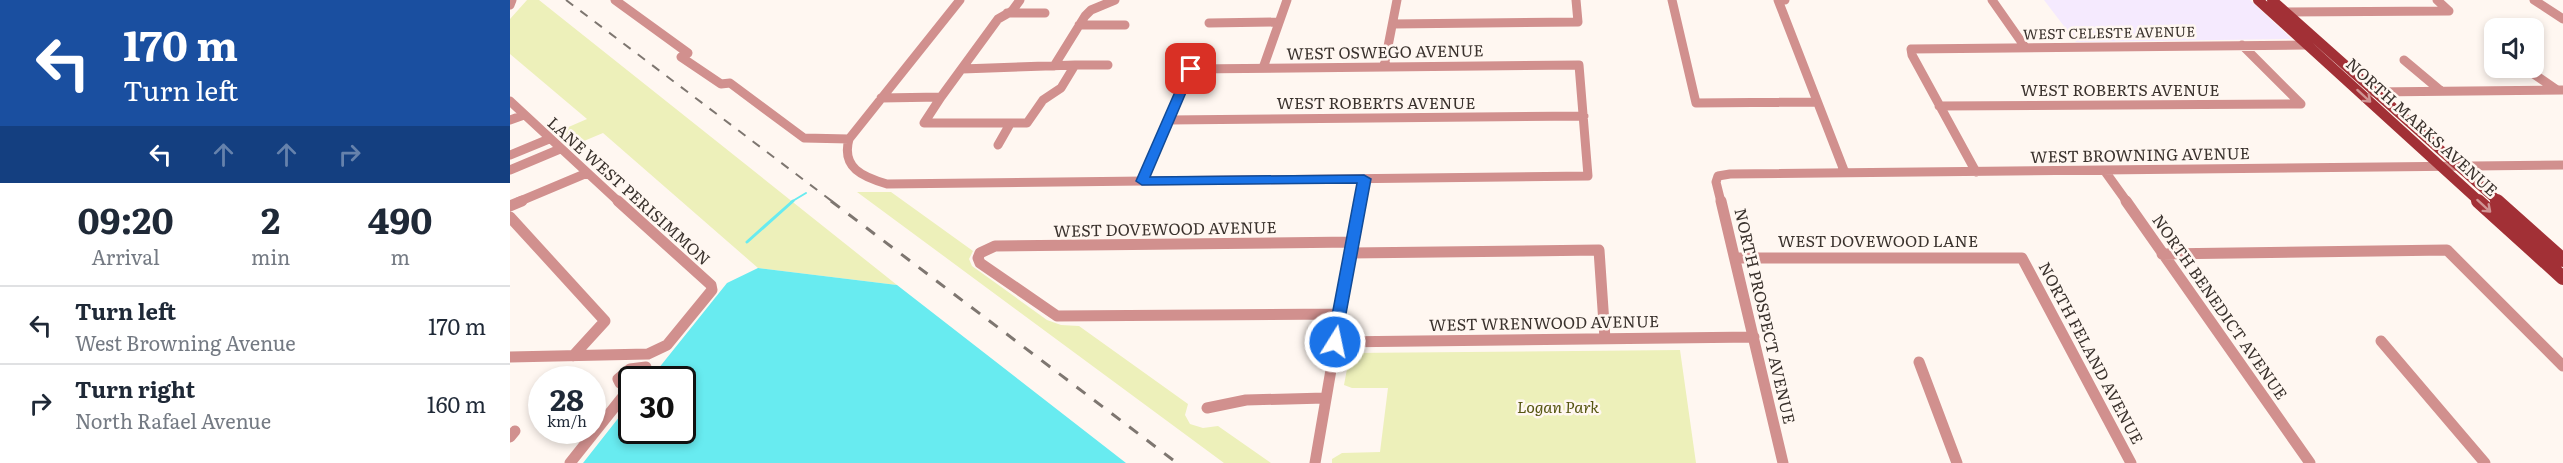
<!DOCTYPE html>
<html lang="en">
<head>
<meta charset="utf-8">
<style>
  :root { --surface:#fff; --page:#f2f2f3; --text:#1f2937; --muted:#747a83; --line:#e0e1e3 }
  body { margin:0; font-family:Literata,serif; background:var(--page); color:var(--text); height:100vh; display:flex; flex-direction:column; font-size:22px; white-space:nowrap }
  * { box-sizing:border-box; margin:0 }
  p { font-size:20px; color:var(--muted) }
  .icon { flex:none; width:33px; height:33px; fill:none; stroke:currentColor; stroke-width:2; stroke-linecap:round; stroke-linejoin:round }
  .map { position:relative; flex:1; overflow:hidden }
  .details { display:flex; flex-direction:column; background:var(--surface); width:510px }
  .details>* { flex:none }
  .guide { background:#1a4fa0; color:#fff; overflow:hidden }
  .buttons { position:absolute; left:1974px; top:18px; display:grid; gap:12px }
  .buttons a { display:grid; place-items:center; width:60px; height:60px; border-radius:12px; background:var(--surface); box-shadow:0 3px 9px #0003; font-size:30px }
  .speed { position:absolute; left:18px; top:366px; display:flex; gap:12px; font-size:30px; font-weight:700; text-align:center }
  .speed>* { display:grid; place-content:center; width:78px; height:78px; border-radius:50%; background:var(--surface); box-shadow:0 3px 9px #0003; line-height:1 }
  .speed small { font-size:15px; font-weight:400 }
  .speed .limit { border:3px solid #111; border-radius:9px; background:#fff; color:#111 }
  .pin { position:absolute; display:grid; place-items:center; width:51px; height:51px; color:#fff; margin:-26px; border-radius:12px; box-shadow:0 3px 9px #0006 }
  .me { position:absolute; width:66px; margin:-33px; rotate:10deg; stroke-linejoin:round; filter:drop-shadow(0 0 4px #0008) }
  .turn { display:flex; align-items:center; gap:21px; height:126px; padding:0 24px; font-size:27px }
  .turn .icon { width:78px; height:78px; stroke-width:2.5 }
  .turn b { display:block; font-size:42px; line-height:51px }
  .lanes { display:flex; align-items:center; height:57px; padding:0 24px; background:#0003; justify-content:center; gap:30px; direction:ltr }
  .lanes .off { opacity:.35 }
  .eta { display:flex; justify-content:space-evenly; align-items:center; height:102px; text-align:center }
  .eta b { font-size:36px; font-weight:700; line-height:42px }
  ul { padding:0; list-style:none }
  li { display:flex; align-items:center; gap:18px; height:78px; padding:0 24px; border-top:2px solid var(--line) }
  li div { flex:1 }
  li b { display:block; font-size:22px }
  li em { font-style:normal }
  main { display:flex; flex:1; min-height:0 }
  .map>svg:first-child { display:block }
</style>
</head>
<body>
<main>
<section class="details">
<div class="guide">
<div class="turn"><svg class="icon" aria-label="left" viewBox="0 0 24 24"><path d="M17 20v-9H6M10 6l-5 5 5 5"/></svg><div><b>170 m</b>Turn left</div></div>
<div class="lanes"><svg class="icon" aria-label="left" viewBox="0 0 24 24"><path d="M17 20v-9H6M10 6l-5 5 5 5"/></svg><svg class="icon off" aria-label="ahead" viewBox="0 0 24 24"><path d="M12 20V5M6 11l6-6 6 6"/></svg><svg class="icon off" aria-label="ahead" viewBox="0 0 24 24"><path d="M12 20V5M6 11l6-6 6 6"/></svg><svg class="icon off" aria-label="right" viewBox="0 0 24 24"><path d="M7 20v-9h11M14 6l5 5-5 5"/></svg></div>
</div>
<div class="eta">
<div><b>09:20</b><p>Arrival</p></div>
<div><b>2</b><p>min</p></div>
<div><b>490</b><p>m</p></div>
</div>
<ul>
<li><svg class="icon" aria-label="left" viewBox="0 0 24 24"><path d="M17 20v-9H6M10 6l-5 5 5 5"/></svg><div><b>Turn left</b><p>West Browning Avenue</p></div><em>170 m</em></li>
<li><svg class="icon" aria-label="right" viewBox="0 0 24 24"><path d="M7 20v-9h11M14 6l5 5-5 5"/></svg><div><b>Turn right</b><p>North Rafael Avenue</p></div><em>160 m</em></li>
</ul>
</section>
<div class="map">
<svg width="2053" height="463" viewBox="0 0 2053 463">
  <rect width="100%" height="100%" fill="#fff7f1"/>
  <path fill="#f5eafe" d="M1534,0H1740L1782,39L1566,42Z"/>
  <path fill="#edf0ba" d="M17,0H29L387,285L248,268L93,133L62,146L47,132L77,119L0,54V19Z
    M347,192H381L463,251L459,259L462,266L537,320L551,325L569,326L678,404L675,415L680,424L693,428L708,426L761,463H714Z
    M1170,350L1186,463H822V459L832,453L870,452L878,388H842L834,385L840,353Z"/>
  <path fill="#68ebf0" d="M248,268L387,285L616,463H73L121,402L122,430H172V380L140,379L217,283Z"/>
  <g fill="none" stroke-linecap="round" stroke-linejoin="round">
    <path stroke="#68ebf0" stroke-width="2" d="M281,202L296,193"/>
    <path stroke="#68ebf0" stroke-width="3" d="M237,242L283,201"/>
    <path stroke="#d1908e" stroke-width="9" d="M105,0L178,53L171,57L211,84L220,83L294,138L339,139
      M450,0L339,139C331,168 353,177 377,184L1078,176L1069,65L681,69L632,181
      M1162,0L1186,103L1307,102
      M1275,0H1268L1335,173
      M1482,0L1515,47
      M1927,0L1939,11
      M2024,0L2053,19
      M0,5L2,0
      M1776,12L1939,11
      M497,13H535
      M699,23L769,22
      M883,24L1068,22L1066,0
      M569,25H615
      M1732,45L1791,104
      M1894,60L1931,91
      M565,65H598
      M544,66L575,16L581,10L605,0
      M874,67L887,0
      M753,68L777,0
      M2015,68L2047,90
      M1863,92L2053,90
      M431,97L414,123H517L533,100L551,88L565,65L452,69
      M371,98L431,97L488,19L502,11L510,0
      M0,101L109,202
      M1429,106L1791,104
      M0,120L14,115
      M659,120L1074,116
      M488,145L500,124
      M0,155L39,139
      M0,170L50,149
      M1594,170L1617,202
      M1466,172L1402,55L1401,49L1797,45
      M8,202L77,173
      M850,202L854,179
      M1211,202L1206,182L1208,176L1220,174L2053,165"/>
    <path stroke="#d1908e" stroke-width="11" d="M1211,201L1273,463
      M1616,201L1800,463
      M0,206L12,201
      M0,217L95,321L63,356
      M840,253L1089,250L1095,339
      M1652,254L1937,250L2053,366
      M1225,258H1512L1621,463
      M830,314L547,316L470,263L468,258L470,253L485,246L843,242
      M1871,341L1975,463
      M825,342L1244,337
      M0,357L138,354L157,345L202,290L201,285L108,201
      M1409,362L1447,463
      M122,383H110L108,379L120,369L136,367L137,372L130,380
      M697,408L736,400L815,398
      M0,437L5,431
      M60,463L115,394L121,383
      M805,463L850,201"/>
    <path stroke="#a23036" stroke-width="10" d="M1748,0L1970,202
      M1762,0L1989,202"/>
    <path stroke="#a23036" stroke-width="14" d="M1968,201L2053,278
      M1987,201L2053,260"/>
    <path stroke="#7e7670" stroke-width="2" stroke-dasharray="9 9" stroke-linecap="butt" d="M56,0L323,202"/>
    <path stroke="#7e7670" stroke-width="3" stroke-dasharray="11 11" stroke-linecap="butt" d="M321,201L667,463"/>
  </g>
  <defs><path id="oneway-shaft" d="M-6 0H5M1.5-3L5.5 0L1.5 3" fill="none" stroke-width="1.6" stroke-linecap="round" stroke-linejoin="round" transform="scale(1.5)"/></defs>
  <g stroke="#d09494">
    <use href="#oneway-shaft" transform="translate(1854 96) rotate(42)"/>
    <use href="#oneway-shaft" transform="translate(1974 206) rotate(42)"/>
  </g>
  <path fill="#1a73e8" stroke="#114b97" stroke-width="1.5" d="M681,65L686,69L640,177L854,175L861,179L830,346H819L817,342L847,183L632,185L626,181L675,69Z"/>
  <g text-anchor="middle" stroke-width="5" stroke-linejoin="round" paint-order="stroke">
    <g font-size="14" fill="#3a322d" stroke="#fff7f1">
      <text transform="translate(1599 33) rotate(-1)" y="5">WEST CELESTE AVENUE</text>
    </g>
    <g font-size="16" fill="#3a322d" stroke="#fff7f1">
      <text transform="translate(875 52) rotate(-1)" y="6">WEST OSWEGO AVENUE</text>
      <text x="1610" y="96">WEST ROBERTS AVENUE</text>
      <text x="866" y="109">WEST ROBERTS AVENUE</text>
      <text transform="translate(1912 127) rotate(42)" y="6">NORTH MARKS AVENUE</text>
      <text transform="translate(1630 155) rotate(-1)" y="6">WEST BROWNING AVENUE</text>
      <text transform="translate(119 191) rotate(42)" y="6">LANE WEST PERISIMMON</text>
      <text transform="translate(655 229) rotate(-1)" y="6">WEST DOVEWOOD AVENUE</text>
      <text x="1368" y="247">WEST DOVEWOOD LANE</text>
      <text transform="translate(1710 307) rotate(55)" y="6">NORTH BENEDICT AVENUE</text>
      <text transform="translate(1255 316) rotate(77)" y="6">NORTH PROSPECT AVENUE</text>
      <text transform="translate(1034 323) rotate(-1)" y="6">WEST WRENWOOD AVENUE</text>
      <text transform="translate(1581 353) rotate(62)" y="6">NORTH FELAND AVENUE</text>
    </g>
    <g font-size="16" font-style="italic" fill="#555510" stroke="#fff7f1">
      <text x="1048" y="413">Logan Park</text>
    </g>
  </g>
</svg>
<div class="buttons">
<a><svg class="icon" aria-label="sound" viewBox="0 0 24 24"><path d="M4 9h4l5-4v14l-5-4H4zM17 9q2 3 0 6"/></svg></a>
</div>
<div class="speed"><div>28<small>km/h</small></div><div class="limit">30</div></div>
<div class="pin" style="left:681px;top:69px;background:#d93025"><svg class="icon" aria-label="arrive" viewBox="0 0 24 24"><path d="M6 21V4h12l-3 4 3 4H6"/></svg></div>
<svg class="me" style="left:825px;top:342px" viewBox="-20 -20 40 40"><circle r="17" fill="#1a73e8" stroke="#fff" stroke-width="3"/><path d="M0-11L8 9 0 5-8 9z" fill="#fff"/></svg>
</div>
</main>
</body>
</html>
